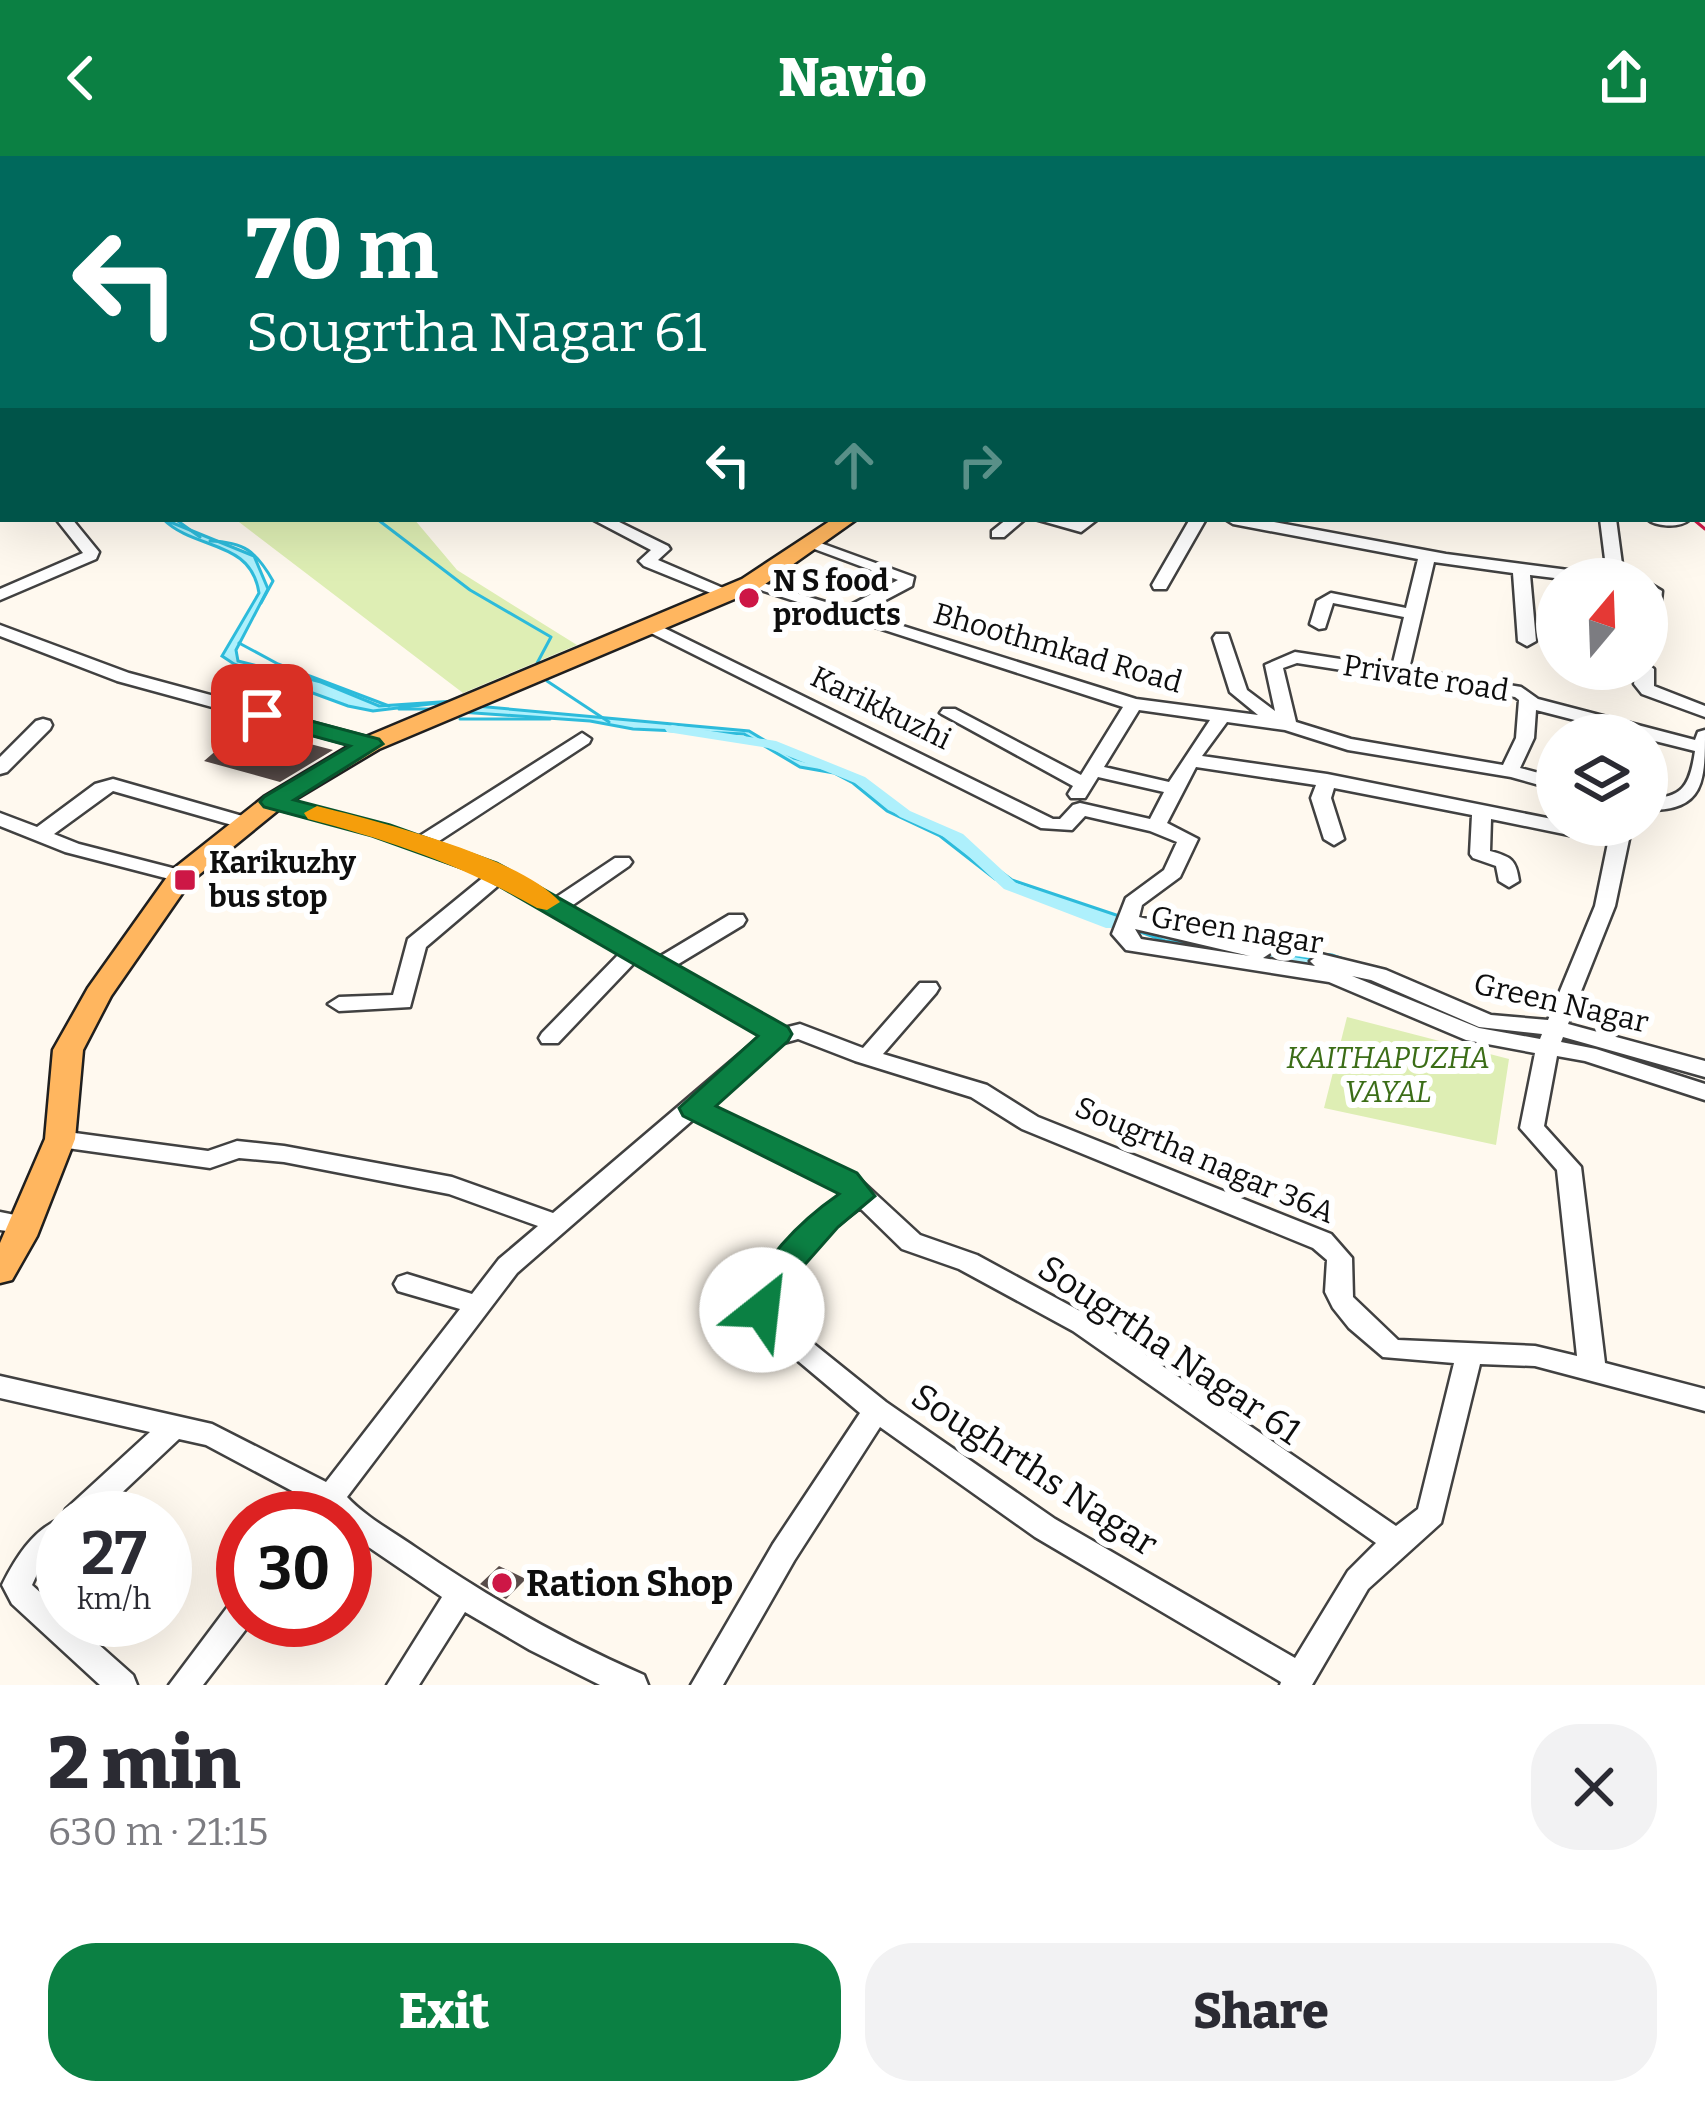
<!DOCTYPE html>
<html lang="en">
<head>
<meta charset="utf-8">
<style>
  :root { --surface:#fff; --page:#f2f2f3; --text:#2b2b33; --muted:#7c7c81; --accent:#0b8043 }
  body { margin:0; font-family:Bitter,serif; background:var(--page); color:var(--text); height:100vh; display:flex; flex-direction:column; font-size:45px; white-space:nowrap }
  * { box-sizing:border-box; margin:0 }
  p { font-size:39px; color:var(--muted) }
  .icon { flex:none; width:66px; height:66px; fill:none; stroke:currentColor; stroke-width:2; stroke-linecap:round; stroke-linejoin:round }
  .map { position:relative; height:1529px; overflow:hidden }
  .drawer { display:flex; flex-direction:column; background:var(--surface); flex:1 }
  .drawer>* { flex:none }
  .hud { position:absolute; left:0px; top:0px; width:1707px; height:366px; box-shadow:0 12px 48px #0002; background:#00695c; color:#fff; overflow:hidden }
  .needle { width:78px; rotate:19deg }
  .buttons { position:absolute; left:1536px; top:402px; display:grid; gap:24px }
  .buttons a { display:grid; place-items:center; width:132px; height:132px; border-radius:50%; background:var(--surface); box-shadow:0 12px 48px #0002; font-size:60px }
  .speed { position:absolute; left:36px; top:1335px; display:flex; gap:24px; font-size:60px; font-weight:700; text-align:center }
  .speed>* { display:grid; place-content:center; width:156px; height:156px; border-radius:50%; background:var(--surface); box-shadow:0 12px 48px #0002; line-height:1 }
  .speed small { font-size:30px; font-weight:400 }
  .speed .limit { border:18px solid #d22; background:#fff; color:#111 }
  .pin { position:absolute; display:grid; place-items:center; width:102px; height:102px; color:#fff; margin:-51px; border-radius:24px; box-shadow:0 6px 18px #0006 }
  .me { position:absolute; width:132px; margin:-66px; rotate:29deg; stroke-linejoin:round; filter:drop-shadow(0 0 9px #0008) }
  .turn { display:flex; align-items:center; gap:42px; height:252px; padding:0 48px; font-size:54px }
  .turn .icon { width:156px; height:156px; stroke-width:2.5 }
  .turn b { display:block; font-size:84px; line-height:102px }
  .lanes { display:flex; align-items:center; height:114px; padding:0 48px; background:#0003; justify-content:center; gap:60px; direction:ltr }
  .lanes .off { opacity:.35 }
  .round { display:grid; place-items:center; flex:none; width:126px; height:126px; border-radius:48px; background:var(--page) }
  .head { display:flex; align-items:center; justify-content:space-between; height:204px; padding:0 48px }
  h1 { font-size:72px; font-weight:800; line-height:90px }
  .primary-button { display:flex; gap:24px; margin-top:auto; padding:24px 48px }
  .primary-button a { flex:1; height:138px; border-radius:48px; background:var(--accent); color:#fff; font-size:48px; font-weight:800; line-height:138px; text-align:center }
  .primary-button a+a { background:var(--page); color:var(--text) }
  header { display:flex; justify-content:space-between; align-items:center; height:156px; padding:0 48px; background:var(--accent); color:#fff; font-size:54px; font-weight:800 }
  .map>svg:first-child { display:block }
</style>
</head>
<body>
<header><svg class="icon" aria-label="back" viewBox="0 0 24 24"><path d="M15 5l-7 7 7 7"/></svg>Navio<svg class="icon" aria-label="share" viewBox="0 0 24 24"><path d="M12 15V3M7 8l5-5 5 5M5 13v7h14v-7"/></svg></header>
<div class="map">
<svg width="1705" height="1529" viewBox="0 0 1705 1529">
  <rect width="100%" height="100%" fill="#fff9ef"/>
  <path fill="#deeeb4" d="M235,363H414L457,414L577,489L463,537Z
    M1347,861L1509,903L1496,989L1324,952Z"/>
  <path fill="#aef0fc" stroke="#2dbbdb" stroke-width="3" d="M163,363L254,400L268,433L236,494L238,505L321,526L379,550L455,545L373,555L348,550L234,508L222,500L259,437C251,383 195,395 163,363Z
    M476,550L749,575L794,602L852,618L891,649L946,675L1012,724L1134,765L1250,792L1332,799L1412,827L1484,871L1409,833L1328,806L1165,785L995,723L940,680L887,655L853,627L834,617L800,611L744,578L633,573L590,565L460,556Z"/>
  <g fill="none" stroke-linecap="round" stroke-linejoin="round">
    <path stroke="#2dbbdb" stroke-width="3" d="M175,363L200,381
      M377,363L470,434L551,481L535,511
      M210,385C244,386 256,395 273,425L261,447
      M239,487L278,508L389,550
      M547,525L609,566
      M399,553H436
      M460,563H550"/>
    <path fill="#aef0fc" fill-rule="evenodd" d="M672,569L776,585L865,621L910,655L963,678L1016,727L1118,764L1120,768L1118,772H1106L1004,733L951,684L900,661L855,627L768,592L667,576L665,573Z
      M1207,787L1336,808L1344,813L1336,818L1201,796L1199,792Z
      M1360,815L1468,864L1497,866L1506,872L1497,878L1459,873L1354,824L1351,820L1354,816Z
      M1566,876L1619,895L1622,899L1613,905L1560,886L1557,882L1560,878Z"/>
  </g>
  <path fill="#584c49" d="M280,580L333,594L280,626L204,605L226,586Z
    M499,1410L526,1423L506,1443L480,1428Z"/>
  <g fill="none" stroke-linecap="round" stroke-linejoin="round">
    <g stroke="#414141" stroke-width="5">
      <path id="minor" d="M0,0H106L101,3L0,4Z
        M227,0H278L273,3H232Z
        M310,0H322V3H310Z
        M408,0H424L405,3Z
        M543,0H559L540,3Z
        M1602,0H1614L1600,3Z
        M1704,115H1705V124H1704Z
        M1704,185H1705V193H1704Z
        M0,300L3,301V311L0,310Z
        M56,363H72L99,396L96,403L0,444V433L83,397Z
        M592,363H613L668,390L670,393L658,404L737,438L729,443L723,442L644,410L639,405L651,394Z
        M1007,363H1025L1004,381H992V375Z
        M1035,363H1098L1081,376Z
        M1190,363H1206L1166,433H1154L1152,429Z
        M1225,363H1258L1446,398L1607,419L1600,363H1616L1624,423H1563L1530,419L1536,485L1527,490L1518,485L1513,417L1434,406L1409,513L1521,531L1538,543L1695,584L1698,576L1705,574C1705,625 1705,655 1647,654V642C1683,643 1690,629 1695,595L1647,583V579H1633L1536,554L1534,582L1520,612L1557,622V634L1511,621L1348,594L1285,574L1227,566L1202,600L1327,618L1557,664V669L1611,675L1612,669H1632L1615,750L1568,868L1705,905V921L1563,881L1561,886L1596,893L1705,928V944L1585,905L1557,900L1544,970L1581,1011L1605,1207L1705,1233V1255L1535,1210L1480,1208L1441,1367L1368,1433L1312,1529H1280L1281,1526L1035,1381L880,1271L794,1405L723,1529H691L773,1388L860,1257L766,1178L749,1154C766,1103 802,1068 845,1038L837,1031L695,962L517,1117L347,1341C367,1362 392,1375 415,1391C488,1441 563,1484 644,1519L648,1529H600L530,1494L465,1456L419,1529H387L442,1441L345,1375V1362H301L311,1345L206,1289L179,1283L95,1362H63V1392L38,1416L32,1429L63,1457V1464H71L133,1519L137,1529H100L12,1448L2,1429C15,1403 33,1373 62,1362L66,1353L150,1276L0,1242V1220L212,1268L326,1326L460,1153L398,1135L394,1128L398,1121L407,1118L472,1138L499,1103L538,1070L449,1038L284,1006L239,1002L210,1012L60,991L52,989L48,983L52,977L60,975L208,995L237,985L284,990L452,1021L553,1057L762,879L635,806L558,887H542L539,882L542,877L620,797L500,728L426,791L410,851L339,855L328,848L339,841L393,839L408,783L485,720L374,678L266,650L263,646L266,642H280L418,681L582,577L591,583L589,587L436,687L495,709L555,742L615,702H629L632,706L629,710L570,751L659,801L729,759H743L746,764L743,769L675,810L784,872L800,868L863,892L920,827H936L939,832L936,837L883,898L987,929L1038,961L1331,1078L1352,1102L1353,1141L1398,1184L1535,1190L1577,1200L1557,1014L1520,972L1535,897L1466,884L1329,826L1126,794L1112,778L1126,742L1164,714L1177,686L1150,675L1085,660L1072,674L1041,672L643,473L646,469H658L1053,663H1060L1073,649L1080,647L1150,663L1164,636L1098,621L1085,642H1071L1068,638L1073,630L940,557L943,553H955L1081,619L1123,551L742,428L750,423L845,452L898,424L801,388L809,383L815,385L914,421L912,430L861,457L1136,543L1258,559L1230,536L1213,482L1216,478H1228L1247,534L1275,555L1265,509L1295,496L1392,511L1404,461L1333,447L1325,472L1319,473L1310,468L1317,445L1331,437L1406,452L1418,403L1233,368ZM1297,507L1515,541L1519,544L1516,582L1503,609L1351,583L1296,566L1283,512ZM1139,554L1210,564L1169,626L1104,611ZM1196,611L1316,629L1311,642L1324,683L1334,689L1344,683L1331,642L1334,632L1472,659L1470,698L1473,702L1496,710L1499,725L1509,731L1519,725C1516,703 1511,701 1490,695L1491,663L1608,687L1595,750L1548,864L1491,859L1386,814L1321,798L1310,805L1315,810L1263,802L1272,796L1269,791L1139,761L1142,749L1180,721L1198,683L1167,667ZM1135,773L1250,800L1141,783ZM1352,820L1371,824L1479,871L1542,878L1540,883L1479,872ZM798,883L855,905L971,941L1022,973L1313,1092L1327,1104L1325,1136L1333,1152L1349,1172L1383,1201L1454,1207L1418,1353L1396,1370L1091,1161L977,1099L920,1079L855,1019L709,949L780,888ZM860,1052L902,1093L959,1113L1073,1175L1376,1387L1348,1415L1295,1502L1055,1363L886,1246L784,1164L775,1153C790,1109 823,1079 860,1052Z
        M1647,363H1688L1689,364C1680,372 1656,371 1647,363Z
        M1647,426L1662,435L1656,494L1647,499Z
        M0,469L129,517L377,584L379,588L370,594L117,525L0,480Z
        M1647,508L1654,513V530L1705,550V561L1642,538L1634,528L1636,513H1647Z
        M43,563L50,565L52,569L50,573L7,616L0,618V601L36,565Z
        M113,623L253,663L256,667L246,673L113,635L54,678L79,688L188,716L191,720L181,726L65,696L0,670V657L37,671L95,628Z
        M0,1056L35,1063L38,1069L35,1075L26,1078L0,1074Z
        M243,1441V1464H253L203,1529H169L232,1445Z"/>
    </g>
    <g stroke="#1f1f1f" stroke-width="5">
      <path id="major" d="M1319,0H1365L1367,3H1321Z
        M1704,31H1705V39H1704Z
        M833,363H857L758,433L379,593L282,651L190,726L111,840L83,894L75,983L37,1080L12,1124L0,1127V1087L45,983L53,894L88,832L172,714L264,641L361,583L742,423Z"/>
    </g>
    <use href="#minor" fill="#fff" fill-rule="evenodd"/>
    <use href="#major" fill="#ffb65f" fill-rule="evenodd"/>
    <path stroke="#cd1746" stroke-width="3" d="M1693,363L1705,373"/>
  </g>
  <path fill="#0b8043" stroke="#07532c" stroke-width="3" d="M262,552L379,583L383,588L294,644L390,669L497,707L788,871L792,878L788,885L716,950L857,1017L875,1040L838,1071L793,1122L774,1163L762,1167L750,1163L745,1154C757,1107 800,1065 839,1038L683,960L679,952L758,880L478,718L372,680L264,651L260,646L264,641L350,590L254,564V554Z"/>
  <path fill="#f59e0b" d="M317,650C377,665 521,701 560,746L547,754L537,752C464,710 389,684 308,663L304,657Z"/>
  <g fill="#cd1746" stroke="#fff" stroke-width="4.5">
    <circle cx="749" cy="442" r="12"/>
    <rect x="173" y="712" width="24" height="24" rx="6"/>
    <circle cx="502" cy="1427" r="12"/>
  </g>
  <g text-anchor="middle" stroke-width="12" stroke-linejoin="round" paint-order="stroke">
    <g font-size="30" font-weight="bold" fill="#0e0e0e" stroke="#fff" text-anchor="start">
      <text x="773" y="435">N S food<tspan x="773" dy="34">products</tspan></text>
      <text x="209" y="717">Karikuzhy<tspan x="209" dy="34">bus stop</tspan></text>
    </g>
    <g font-size="30" fill="#0e0e0e" stroke="#fff">
      <text transform="translate(1058 492) rotate(16)" y="10">Bhoothmkad Road</text>
      <text transform="translate(1426 522) rotate(9)" y="10">Private road</text>
      <text transform="translate(881 552) rotate(26)" y="10">Karikkuzhi</text>
      <text transform="translate(1237 774) rotate(9)" y="10">Green nagar</text>
      <text transform="translate(1561 847) rotate(13)" y="10">Green Nagar</text>
      <text transform="translate(1205 1004) rotate(23)" y="10">Sougrtha nagar 36A</text>
    </g>
    <g font-size="30" font-style="italic" fill="#3b6d17" stroke="#fff">
      <text x="1388" y="912">KAITHAPUZHA<tspan x="1388" dy="34">VAYAL</tspan></text>
    </g>
    <g font-size="36" fill="#0e0e0e" stroke="#fff">
      <text transform="translate(1170 1193) rotate(34)" y="13">Sougrtha Nagar 61</text>
      <text transform="translate(1035 1313) rotate(33)" y="13">Soughrths Nagar</text>
    </g>
    <g font-size="36" font-weight="bold" fill="#0e0e0e" stroke="#fff" text-anchor="start">
      <text x="526" y="1440">Ration Shop</text>
    </g>
  </g>
</svg>
<div class="buttons">
<a><svg class="needle" viewBox="-14 -14 28 28"><path d="M0-13l5 13h-10z" fill="#e53935"/><path d="M0 13l5-13h-10z" fill="#7c7c81"/></svg></a>
<a><svg class="icon" aria-label="layers" viewBox="0 0 24 24"><path d="M12 4l9 5-9 5-9-5zM3 14l9 5 9-5"/></svg></a>
</div>
<div class="speed"><div>27<small>km/h</small></div><div class="limit">30</div></div>
<div class="pin" style="left:262px;top:559px;background:#d93025"><svg class="icon" aria-label="arrive" viewBox="0 0 24 24"><path d="M6 21V4h12l-3 4 3 4H6"/></svg></div>
<svg class="me" style="left:762px;top:1154px" viewBox="-20 -20 40 40"><circle r="19" fill="#fff"/><path d="M0-13L10 11 0 6-10 11z" fill="#0b8043"/></svg>
<div class="hud">
<div class="turn"><svg class="icon" aria-label="left" viewBox="0 0 24 24"><path d="M17 20v-9H6M10 6l-5 5 5 5"/></svg><div><b>70 m</b>Sougrtha Nagar 61</div></div>
<div class="lanes"><svg class="icon" aria-label="left" viewBox="0 0 24 24"><path d="M17 20v-9H6M10 6l-5 5 5 5"/></svg><svg class="icon off" aria-label="ahead" viewBox="0 0 24 24"><path d="M12 20V5M6 11l6-6 6 6"/></svg><svg class="icon off" aria-label="right" viewBox="0 0 24 24"><path d="M7 20v-9h11M14 6l5 5-5 5"/></svg></div>
</div>
</div>
<section class="drawer">
<div class="head"><div><h1>2 min</h1><p>630 m · 21:15</p></div><a class="round"><svg class="icon" aria-label="close" viewBox="0 0 24 24"><path d="M6 6l12 12M18 6L6 18"/></svg></a></div>
<div class="primary-button"><a>Exit</a><a>Share</a></div>
</section>
</body>
</html>
